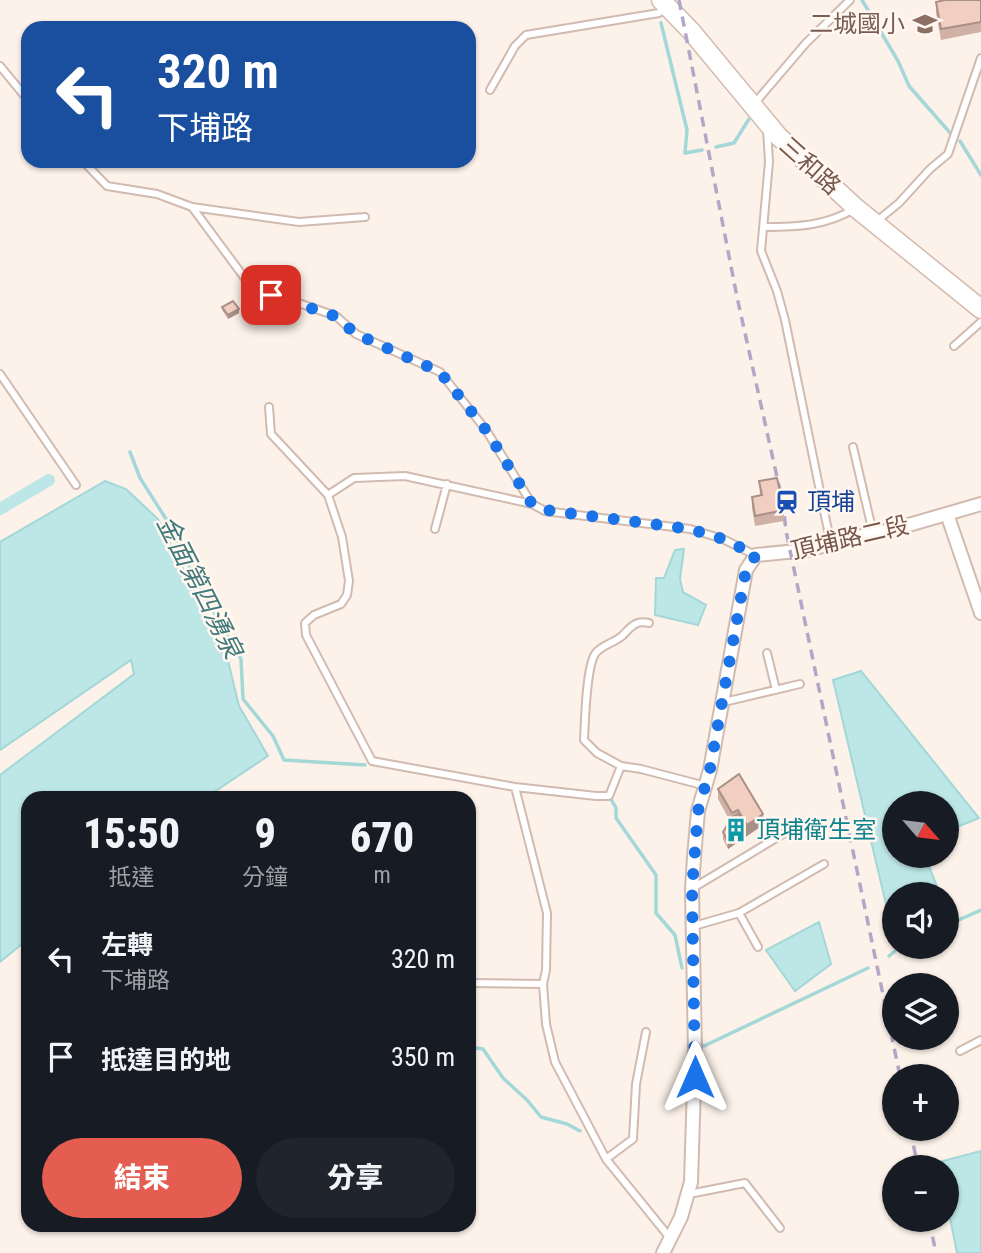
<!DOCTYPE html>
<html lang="zh-TW">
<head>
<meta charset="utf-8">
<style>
  :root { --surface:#171b24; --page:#20242c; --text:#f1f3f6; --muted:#9ea1a6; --accent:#e55d50 }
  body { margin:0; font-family:"Roboto Condensed","Noto Sans TC",sans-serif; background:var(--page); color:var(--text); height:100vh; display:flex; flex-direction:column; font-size:26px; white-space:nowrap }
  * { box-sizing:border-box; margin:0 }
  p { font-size:23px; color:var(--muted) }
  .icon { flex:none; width:38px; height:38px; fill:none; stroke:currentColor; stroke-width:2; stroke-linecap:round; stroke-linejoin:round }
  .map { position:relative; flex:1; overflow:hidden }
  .sheet { position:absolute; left:21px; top:791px; width:455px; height:441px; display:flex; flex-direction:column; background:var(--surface); border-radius:21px; box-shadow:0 2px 5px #0004 }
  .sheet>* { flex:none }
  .top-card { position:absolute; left:21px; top:21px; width:455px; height:147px; border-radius:21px; box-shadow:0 2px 5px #0004; background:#1a4fa0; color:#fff; overflow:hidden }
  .needle { width:46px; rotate:118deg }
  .fabs { position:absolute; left:882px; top:791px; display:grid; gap:14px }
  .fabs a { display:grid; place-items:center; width:77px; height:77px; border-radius:50%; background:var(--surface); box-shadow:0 2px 5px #0004; font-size:35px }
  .pin { position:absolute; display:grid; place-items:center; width:60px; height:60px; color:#fff; margin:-30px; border-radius:14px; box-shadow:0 4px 10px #0006 }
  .me { position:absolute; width:77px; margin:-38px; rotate:0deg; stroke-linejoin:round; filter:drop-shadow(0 0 5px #0008) }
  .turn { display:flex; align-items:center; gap:24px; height:147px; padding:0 21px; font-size:32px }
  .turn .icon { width:91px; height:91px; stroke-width:2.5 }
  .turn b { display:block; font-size:49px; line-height:60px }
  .eta { display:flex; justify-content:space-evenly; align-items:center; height:119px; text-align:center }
  .eta b { font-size:42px; font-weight:800; line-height:49px }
  .primary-button { display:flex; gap:14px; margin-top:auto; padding:14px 21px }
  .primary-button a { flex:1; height:80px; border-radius:42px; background:var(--accent); color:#fff; font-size:28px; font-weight:800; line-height:80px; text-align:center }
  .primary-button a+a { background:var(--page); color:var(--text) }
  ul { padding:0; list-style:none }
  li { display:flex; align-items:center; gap:21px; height:98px; padding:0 21px }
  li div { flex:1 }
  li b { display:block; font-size:26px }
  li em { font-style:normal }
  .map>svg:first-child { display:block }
</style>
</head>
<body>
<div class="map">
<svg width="981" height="1253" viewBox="0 0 981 1253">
  <rect width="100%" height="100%" fill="#fcf2e9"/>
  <path fill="#bde6e7" stroke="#a3d7d8" stroke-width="2" d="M105,481L126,489L158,519L226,652L239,706L268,756L205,798H28V939L0,962V775L134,674L131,660L0,750V542Z
    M684,549L680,579L683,592L706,605L698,625L655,615L656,578H664L675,550Z
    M861,671L979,818L947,831V803H894V856H925L940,894H894V938L833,680Z
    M819,922L831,964L795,991L766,950Z
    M981,1151V1253H957L947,1203V1167H940L939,1162Z"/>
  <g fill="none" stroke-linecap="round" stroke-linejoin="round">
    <path stroke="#a3d7d8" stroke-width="3.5" d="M862,0L898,61L909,86L952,135
      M661,23L687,130L685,153L702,150
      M960,141L981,175
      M716,147L734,143L749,119
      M130,452L140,478L166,519L196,581L241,659L243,699L273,736L284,760L365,765
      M612,801L616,808V818L656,875V913L675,935L682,968
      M947,925L981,910
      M889,956L900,947
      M699,1044L704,1046L868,968
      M469,1047L483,1049L503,1078L527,1100L541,1117L567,1124L580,1131"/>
    <path stroke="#bde6e7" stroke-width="12" d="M0,509L49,480"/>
    <g stroke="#d1bbb1" stroke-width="10">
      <path id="lane" d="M0,66L28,100
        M490,90L515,46L526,35L659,13L665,7
        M754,104L806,43L850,0
        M767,129L769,162L761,251L777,291L785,320L831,545
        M83,161L107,186L157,194L192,207L255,292L287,299L336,316L356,334L440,372L486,430L532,504L545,511L690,529L723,539L755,555
        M192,207L299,222L365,217
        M877,221L899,203L930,169L948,154L981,58
        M764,227C798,227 825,226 854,209
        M954,346L981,322
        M0,374L76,485
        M269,407L271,434L328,495L342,537L349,581L347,595L341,604L314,615L305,623L306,635L372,761L515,787L596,796H609L621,766L641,769L706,786
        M853,447L873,533
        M328,495L354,478L405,476L532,504
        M435,529L447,484
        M767,653L776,690
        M724,702L800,684
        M621,766L597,753L584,740C585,722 586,668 595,654C601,645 614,643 622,636C631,627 635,620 649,623
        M515,787L547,913L546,970L543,984L546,1024L555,1062L606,1159L670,1238
        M693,888L788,831
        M739,913L758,947
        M694,926L739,913L824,864
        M469,983L543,984
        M960,1051L981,1040
        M606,1159L633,1139L636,1084L646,1032
        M689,1194L745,1183L780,1228"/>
    </g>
    <g stroke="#d1bbb1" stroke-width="16">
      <path id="street" d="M947,514L981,613
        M663,1253L681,1217L691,1182L695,1053L692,889L694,857L698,811L710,770L746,570L756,555L807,550L873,533L888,531L981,504"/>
    </g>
    <g stroke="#d4baae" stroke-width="21">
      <path id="secondary" d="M661,0L691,31L778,136L856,208L981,309"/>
    </g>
    <use href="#lane" stroke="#fff" stroke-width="6"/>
    <use href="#street" stroke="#fff" stroke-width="12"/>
    <use href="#secondary" stroke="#fff" stroke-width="18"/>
    <path stroke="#b4a6c7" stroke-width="3.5" stroke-dasharray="10 7" stroke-linecap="butt" d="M679,0L737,297L783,504L786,531L900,1076
      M910,1129L918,1167
      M929,1220L936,1253"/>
  </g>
  <path fill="#d0b1a6" d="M981,0V32L941,40L936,13V2Z
    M222,307L239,313L228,319L222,310Z
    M759,481L784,510V521L755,526L752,508V497L760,496Z
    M718,789L763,825L728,849L723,839V832L730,821L718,799Z"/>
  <path fill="#a99087" d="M239,309V313L228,319V315Z
    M763,814V825L728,849V842L747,828V825Z"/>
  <path fill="#f2cec1" stroke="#a99087" stroke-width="2" d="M945,0H981V22L941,29L936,2Z
    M233,301L239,309L228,315L222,307Z
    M777,478L784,510L755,516L752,497L762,495L759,481Z
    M739,774L763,814L747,825L738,810L732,813L718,789Z
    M738,814L747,828L728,842L723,832L732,817Z"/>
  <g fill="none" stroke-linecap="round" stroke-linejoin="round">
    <path stroke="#1a73e8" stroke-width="12" stroke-dasharray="0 21.6" d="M271,295L335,316L356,334L440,372L486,430L532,504L545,510L690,529L723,539L756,555L746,570L710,769L698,811L692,889L695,1077"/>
  </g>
  <defs>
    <g id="school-bare" transform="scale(1.89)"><path d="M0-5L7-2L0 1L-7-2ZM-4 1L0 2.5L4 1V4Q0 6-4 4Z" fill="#8d6e63" stroke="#fff7f0" stroke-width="2.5" paint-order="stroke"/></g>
    <g id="station-bare" transform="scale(1.89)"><path d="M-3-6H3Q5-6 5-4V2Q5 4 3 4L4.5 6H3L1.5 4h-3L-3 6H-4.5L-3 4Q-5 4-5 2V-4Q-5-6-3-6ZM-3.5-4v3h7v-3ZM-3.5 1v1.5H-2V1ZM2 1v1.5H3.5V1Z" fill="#1a4fb4" stroke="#fff7f0" stroke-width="2.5" paint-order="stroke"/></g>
    <g id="building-bare" transform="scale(1.89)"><path d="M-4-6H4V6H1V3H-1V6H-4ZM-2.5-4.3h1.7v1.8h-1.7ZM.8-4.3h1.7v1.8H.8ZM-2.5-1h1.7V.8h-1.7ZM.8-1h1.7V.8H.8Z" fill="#0f9aa8" stroke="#fff7f0" stroke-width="2.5" paint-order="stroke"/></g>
  </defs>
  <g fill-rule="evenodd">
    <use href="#school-bare" x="925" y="24"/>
    <use href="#station-bare" x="787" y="502"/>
    <use href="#building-bare" x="736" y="830"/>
  </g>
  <g text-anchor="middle" stroke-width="5" stroke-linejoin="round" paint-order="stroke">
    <g font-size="24" fill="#785e54" stroke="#fff7f0" text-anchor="end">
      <text x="905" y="32">二城國小</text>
    </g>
    <g font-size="24" fill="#77564c" stroke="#fff7f0">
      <text transform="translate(810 166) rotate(42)" y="8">三和路</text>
      <text transform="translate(850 538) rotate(-13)" y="8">頂埔路二段</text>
    </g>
    <g font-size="24" fill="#164399" stroke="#fff7f0" text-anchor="start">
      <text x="807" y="510">頂埔</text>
    </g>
    <g font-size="24" fill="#0d838f" stroke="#fff7f0" text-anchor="start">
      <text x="756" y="838">頂埔衛生室</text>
    </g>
    <g font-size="26" font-style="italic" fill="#407a7c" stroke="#fff7f0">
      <text transform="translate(200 587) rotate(63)" y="9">金面第四湧泉</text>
    </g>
  </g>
</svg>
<div class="fabs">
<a><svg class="needle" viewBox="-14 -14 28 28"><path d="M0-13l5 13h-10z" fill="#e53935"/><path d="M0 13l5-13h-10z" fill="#9ea1a6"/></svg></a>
<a><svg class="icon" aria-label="sound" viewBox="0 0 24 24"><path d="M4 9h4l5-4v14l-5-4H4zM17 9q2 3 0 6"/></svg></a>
<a><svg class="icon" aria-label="layers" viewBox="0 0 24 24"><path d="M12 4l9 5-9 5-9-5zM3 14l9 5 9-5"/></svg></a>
<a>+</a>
<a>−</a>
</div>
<div class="pin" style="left:271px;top:295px;background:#d93025"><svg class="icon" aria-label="arrive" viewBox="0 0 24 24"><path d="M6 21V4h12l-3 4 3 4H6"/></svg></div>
<svg class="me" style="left:695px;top:1077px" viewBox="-20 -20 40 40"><path d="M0-17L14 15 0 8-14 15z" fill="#1a73e8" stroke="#fff" stroke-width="4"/></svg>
<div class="top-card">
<div class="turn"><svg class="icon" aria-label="left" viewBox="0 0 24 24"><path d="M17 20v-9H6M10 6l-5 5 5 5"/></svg><div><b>320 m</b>下埔路</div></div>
</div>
<section class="sheet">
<div class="eta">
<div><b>15:50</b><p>抵達</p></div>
<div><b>9</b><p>分鐘</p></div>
<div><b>670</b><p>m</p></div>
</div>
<ul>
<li><svg class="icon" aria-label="left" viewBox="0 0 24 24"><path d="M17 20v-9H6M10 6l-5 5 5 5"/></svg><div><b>左轉</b><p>下埔路</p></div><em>320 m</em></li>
<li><svg class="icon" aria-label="arrive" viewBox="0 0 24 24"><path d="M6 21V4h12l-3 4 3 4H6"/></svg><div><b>抵達目的地</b></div><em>350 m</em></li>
</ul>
<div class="primary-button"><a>結束</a><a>分享</a></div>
</section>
</div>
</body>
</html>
